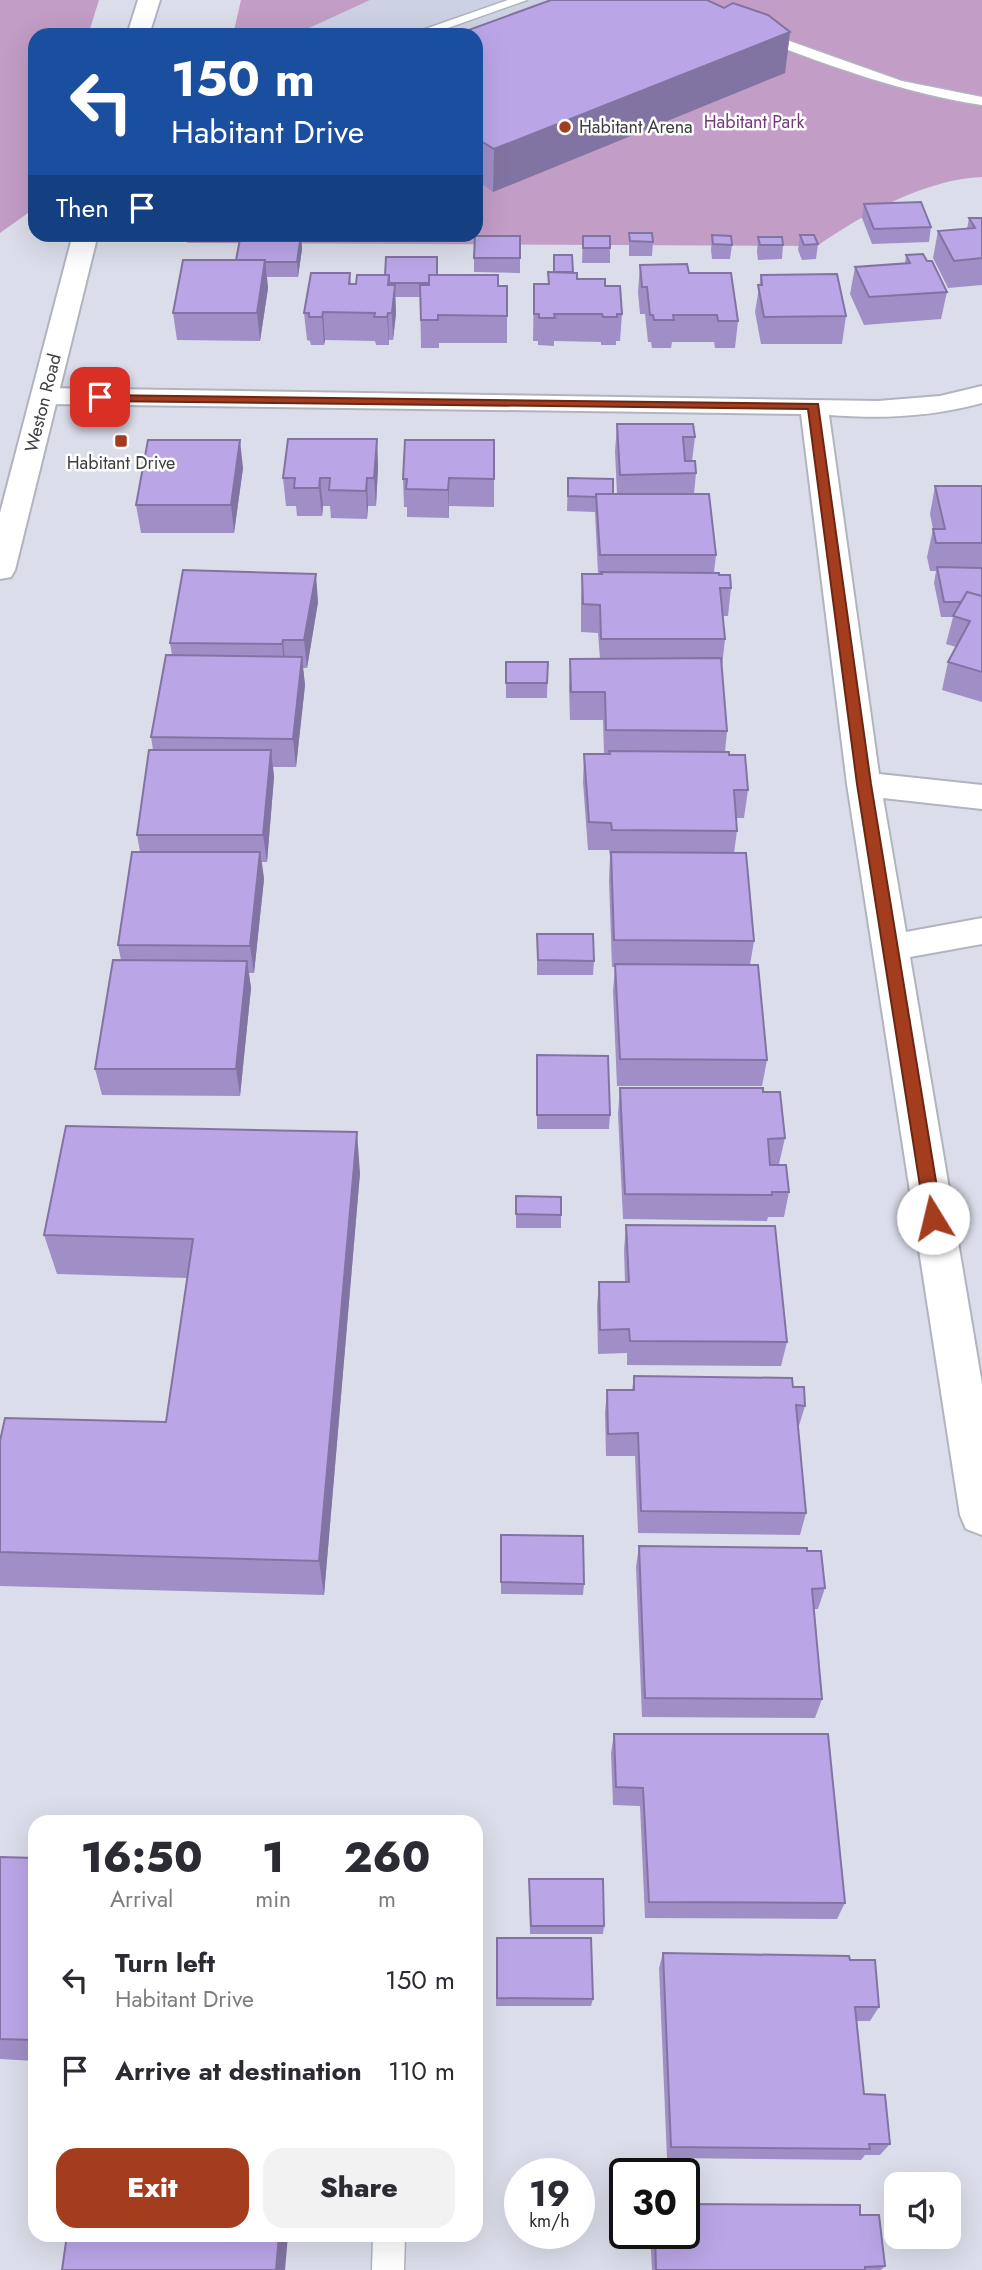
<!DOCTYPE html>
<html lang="en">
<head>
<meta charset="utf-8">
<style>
  :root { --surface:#fff; --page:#f2f2f3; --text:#2b2b33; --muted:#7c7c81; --accent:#a43c1e }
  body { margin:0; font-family:Jost,sans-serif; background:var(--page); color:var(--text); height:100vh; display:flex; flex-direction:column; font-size:26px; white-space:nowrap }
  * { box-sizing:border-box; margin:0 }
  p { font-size:23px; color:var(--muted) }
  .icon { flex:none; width:38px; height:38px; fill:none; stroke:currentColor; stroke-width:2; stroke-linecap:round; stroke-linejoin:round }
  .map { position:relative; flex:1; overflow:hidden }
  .sheet { position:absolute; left:28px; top:1815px; width:455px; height:427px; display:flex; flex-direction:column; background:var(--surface); border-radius:21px; box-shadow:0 7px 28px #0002 }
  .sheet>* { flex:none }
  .hud { position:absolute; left:28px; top:28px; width:455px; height:214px; border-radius:21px; box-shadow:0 7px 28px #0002; background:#1a4fa0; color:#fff; overflow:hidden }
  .controls { position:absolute; left:884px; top:2172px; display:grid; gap:14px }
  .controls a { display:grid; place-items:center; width:77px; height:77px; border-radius:14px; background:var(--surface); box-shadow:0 7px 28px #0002; font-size:35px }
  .speed { position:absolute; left:504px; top:2158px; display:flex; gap:14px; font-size:35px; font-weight:700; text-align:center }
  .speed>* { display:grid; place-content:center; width:91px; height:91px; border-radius:50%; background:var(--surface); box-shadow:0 7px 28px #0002; line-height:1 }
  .speed small { font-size:18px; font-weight:400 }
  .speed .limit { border:4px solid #111; border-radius:10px; background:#fff; color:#111 }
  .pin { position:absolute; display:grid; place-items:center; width:60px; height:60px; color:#fff; margin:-30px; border-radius:14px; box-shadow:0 4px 10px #0006 }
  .me { position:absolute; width:77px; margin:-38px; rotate:351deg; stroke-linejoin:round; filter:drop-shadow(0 0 5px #0008) }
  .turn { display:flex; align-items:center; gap:24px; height:147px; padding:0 28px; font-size:32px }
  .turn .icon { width:91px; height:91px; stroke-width:2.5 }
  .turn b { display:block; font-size:49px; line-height:60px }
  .then { display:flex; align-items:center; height:66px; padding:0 28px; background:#0003; gap:14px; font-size:26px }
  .eta { display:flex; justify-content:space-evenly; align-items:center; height:119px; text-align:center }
  .eta b { font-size:42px; font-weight:800; line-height:49px }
  .action { display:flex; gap:14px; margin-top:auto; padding:14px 28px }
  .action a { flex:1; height:80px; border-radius:21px; background:var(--accent); color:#fff; font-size:28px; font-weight:800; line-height:80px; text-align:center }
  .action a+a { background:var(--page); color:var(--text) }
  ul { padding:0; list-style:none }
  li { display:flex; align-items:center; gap:21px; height:91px; padding:0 28px }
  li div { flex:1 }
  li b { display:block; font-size:26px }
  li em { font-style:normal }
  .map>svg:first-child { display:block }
</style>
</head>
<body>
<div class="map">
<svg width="982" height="2270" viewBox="0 0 982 2270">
  <rect width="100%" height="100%" fill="#dbdeea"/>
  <path fill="#ccd1e4" d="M370,0H569L468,35H294Z"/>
  <path fill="#c29dc6" d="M0,0H99L88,35H35V208L0,233Z
    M241,0H370L294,35H233Z
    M569,0H982V177C926,179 863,214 817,246L187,243L188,234H476V35Z"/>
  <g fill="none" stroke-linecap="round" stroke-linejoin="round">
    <g stroke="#b1b4bf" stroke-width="3">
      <path id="lane" d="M508,0H527L428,35H408Z
        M761,31L902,81L982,97V105C903,93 830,66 756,38V32Z
        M373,2235H405L404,2270H372Z"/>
    </g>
    <g stroke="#b1b4bf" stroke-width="4">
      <path id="street" d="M982,386V403C931,417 881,419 829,415L879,774L982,785V809L883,798L906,932L982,918V944L910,957L982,1384V1535L966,1529L960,1515L847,784L801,414L45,404L35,402L31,396L35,390L45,388L878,401L940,396Z"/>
    </g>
    <g stroke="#b1b4bf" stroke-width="4">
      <path id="secondary" d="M138,0H160L149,35H127Z
        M73,234H98L15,570L11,577L0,579V513Z"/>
    </g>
    <use href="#lane" fill="#fff" fill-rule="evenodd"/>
    <use href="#street" fill="#fff" fill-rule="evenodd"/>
    <use href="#secondary" fill="#fff" fill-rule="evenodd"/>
  </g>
  <path fill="#a08fc7" d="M724,8L790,32L785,73L493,192L476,180V35Z
    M864,204L931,227L929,242L872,244L862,218Z
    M969,218H982V285L948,288L933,258L938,231L967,229Z
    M629,233L653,242L652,256H629Z
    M301,235L302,249L298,277H267L268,288L260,341L177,340L173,313L236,260Z
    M712,235L732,245L730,259H712L711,250Z
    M800,235L818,244L816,259L802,260L798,250Z
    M520,236V273L474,272V258Z
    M583,236L610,248V263H582Z
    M758,237L783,245L782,259L758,260L757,252Z
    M554,255L573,273L577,279L605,286L622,314L620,341H616V345H601V342L554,341V346L538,345V341H533L534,284H548V272H553Z
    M906,255L927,261L947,292L941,319L864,325L850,294L855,267L905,263Z
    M640,265L689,273L738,321L735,348H715L714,342H672L671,348H652L651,342H648L645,314H640L638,292Z
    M350,273L351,284L437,275L498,286H507V343H439V348H421L420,297H395L396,313L393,340H389V345H376L375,341L325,340L324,345H311L310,341L307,340L304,313Z
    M761,275L846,316L842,344H761L755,312Z
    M617,424L695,437L692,461L696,473L694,494L716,555L714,572L719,575L731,588L728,616H723L725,639L722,667L727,731L725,752L729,755L748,790L744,818H736L737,831L734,853L754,941L750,965L767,1060L762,1086H617L613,991L615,967H612L609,880L610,857L609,850H588L583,782L584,754H604L603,720H570L569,687L570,659H600L598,633L581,632V602L582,574H598L595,512L567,511L568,478L613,494H617L615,452Z
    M377,439L378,467L376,506H368L367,519L331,518L330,506H323L322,516H297L296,506H286L283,478Z
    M494,440V507L449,506V518L407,517V507H404L403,479Z
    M243,468L234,533H141L136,505Z
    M935,486H982V702L942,690L948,662L956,647L946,644L953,617H941L934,583L936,571H930L927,557L933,529L930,514Z
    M318,602L307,668H303L305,685L296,767H273L274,777L267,862H262L264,879L254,973H249L251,988L240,1096L102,1095L95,1069L121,960L118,945L140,852L137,835L153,750L151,737L172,655L170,643Z
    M506,662H548L547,698H506Z
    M537,934L594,961L593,975H537Z
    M537,1055L610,1115L609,1129H537Z
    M620,1088L763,1092L785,1138L779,1164H770L789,1192L784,1217H768L767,1221L623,1219L618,1114Z
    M360,1173L324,1595L0,1586V1441L166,1422L187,1278L57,1274L44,1235Z
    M516,1196L561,1215V1228H516Z
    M626,1225L787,1342L781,1366L627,1365V1353L598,1354L597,1306L599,1282H625L624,1250Z
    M634,1376L793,1387L805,1406L798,1429L806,1513L800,1535L638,1533L635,1456H606L605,1413L607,1390H632Z
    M501,1535L584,1584L583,1595L501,1594Z
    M639,1546L807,1551L825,1588L818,1609H814L822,1699L815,1718L642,1717L636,1567Z
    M614,1734L845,1903L837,1919L645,1918L640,1806L613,1805L611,1753Z
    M0,1857L35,1858V2061L0,2059Z
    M529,1879L604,1926L603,1934H530Z
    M497,1938L593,1999L591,2006H496Z
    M663,1953L850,1960L879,2007L870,2021H857L864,2094L890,2144L880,2155H865L861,2160L667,2158L659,1968Z
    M860,2215L885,2266L881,2270H652L650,2233H684Z"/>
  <path fill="#8274a2" d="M790,32L785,73L493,192L494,149Z
    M301,235L302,249L298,277L297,262Z
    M265,260L268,288L260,341L257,313Z
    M395,285L396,313L393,340L392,313Z
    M323,312L325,340L324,345L322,317Z
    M388,313L389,340V345L387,317Z
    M377,439L378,467L376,506L374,478Z
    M240,440L243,468L234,533L231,505Z
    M320,478L323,506L322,516L319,488Z
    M367,478L368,506L367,519L366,491Z
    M449,478V518L448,490Z
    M316,574L318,602L307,668L304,640Z
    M283,640L286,668L285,672L282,644Z
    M302,657L305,685L296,767L293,739Z
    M271,750L274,777L267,862L263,835Z
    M260,852L264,879L254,973L250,946Z
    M247,961L251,988L240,1096L236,1069Z
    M357,1132L360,1173L324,1595L319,1561Z
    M279,2235H288L285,2270H276Z"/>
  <path fill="#baa6e7" stroke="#8274a2" stroke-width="2" d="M551,0H707L724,8L733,3L768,15L790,32L494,149L476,138V35H455Z
    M921,202L931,227L874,229L864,204Z
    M969,218H982V258L954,261L938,231L975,228Z
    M629,233H652L653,242L630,241Z
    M241,234L301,235L297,262H265V260H236Z
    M712,235L731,236L732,245L713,244Z
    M800,235H814L818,244L804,245Z
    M475,236H520V258H474Z
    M583,236H610V248H583Z
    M758,237H782L783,245H760Z
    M923,254L927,261H932L947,292L869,297L855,267L910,263L906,255Z
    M554,255H572L573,272H554Z
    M386,257H437V275H429V283H389V275H385Z
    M183,260H265L257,313H173Z
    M687,264L689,273H731L738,321H718L717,315H673L674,320H654L653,315H650L647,287H642L640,265Z
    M548,272L577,273V279H605V286H620L622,314H617V317H603L602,314H554L555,318H539V314H534V284H549Z
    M311,273H350L349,284H356L357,275H389L388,285H395L392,313H388L387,317H374L375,313L323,312L322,317H309V313H304Z
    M837,274L846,316L764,317L758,285H762L761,275Z
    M429,275H498V286H507V316L438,315V320H421L420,285H429Z
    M617,424H693L695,437H683L685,461H695L696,473L620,475Z
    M288,439H377L374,478H367L366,491L329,490L330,478H320L319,488H294L295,478H283Z
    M148,440H240L231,505H136Z
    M405,440H494V479L449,478L448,490L406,489L407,479H403Z
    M568,478L613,479V494H596V497L568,496Z
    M935,486H982V543H936L933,529H945Z
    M596,494H709L716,555H600Z
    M937,567L982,568V596L967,592L961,602H944Z
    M183,570L316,574L304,640H283L282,644L170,643Z
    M601,572L719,573V575H730L731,588H720L725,639H601L600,605L583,604L582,574H602Z
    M967,592L982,596V672L948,662L970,621L953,616Z
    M166,655L302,657L293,739L151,737Z
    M721,658L727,731L606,730L605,692H571L570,659Z
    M506,662H548L547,683H506Z
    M149,750H271L263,835H137Z
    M609,751L729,752V755H745L748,790H734L737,831L612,830L611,823L589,822L584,754H610Z
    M132,852H260L250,946L118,945Z
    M611,852L746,853L754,941L614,940Z
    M537,934H593L594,961L538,960Z
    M113,960L247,961L236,1069H95Z
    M615,964L758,965L767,1060L620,1059Z
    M537,1055L608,1056L610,1115H537Z
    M620,1088H763V1092H780L785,1138L768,1139L770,1165H786L789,1192H772V1195L625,1194Z
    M66,1126L357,1132L319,1561L0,1552V1441L5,1418L166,1422L193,1239L44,1235Z
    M516,1196L561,1197V1215L516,1214Z
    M626,1225L775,1226L787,1342L630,1341L629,1329L600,1330L599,1282H629Z
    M634,1376L792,1378L793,1387H804L805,1406L796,1405L806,1513L641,1511L638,1433L608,1434L607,1390H634Z
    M501,1535L583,1536L584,1584L501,1582Z
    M639,1546L807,1548V1551H821L825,1588L812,1589L822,1699L645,1698Z
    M614,1734H828L845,1903L649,1902L643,1788L616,1787Z
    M0,1857L35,1858V2040L0,2039Z
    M529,1879H603L604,1926H531Z
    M497,1938H591L593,1999L497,1998Z
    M663,1953L849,1956L850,1960H875L879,2007H855L864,2094L885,2095L890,2144H869L870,2149L671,2147Z
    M684,2204L860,2205V2215H879L885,2266L865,2267V2270H656L655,2233H684Z
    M67,2235H279L276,2270H62Z"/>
  <path fill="#a43c1e" stroke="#6b2714" stroke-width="2" d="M96,395L818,404L871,784L942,1218L939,1223H928L925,1218L857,784L808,409L100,401L95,397Z"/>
  <g fill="#a43c1e" stroke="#fff" stroke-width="2.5">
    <circle cx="565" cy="127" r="7"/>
    <rect x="114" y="434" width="14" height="14" rx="3.5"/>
  </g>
  <g text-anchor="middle" stroke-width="5" stroke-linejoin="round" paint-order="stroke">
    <g font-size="18" fill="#74387b" stroke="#fff">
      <text x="754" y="128">Habitant Park</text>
    </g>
    <g font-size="18" fill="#3b3d41" stroke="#fff" text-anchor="start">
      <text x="579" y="133">Habitant Arena</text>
      <text x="121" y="469" text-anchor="middle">Habitant Drive</text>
    </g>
    <g font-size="18" fill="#3b3d41" stroke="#fff">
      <text transform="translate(43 403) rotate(-76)" y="6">Weston Road</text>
    </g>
  </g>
</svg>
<div class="controls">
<a><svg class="icon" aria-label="sound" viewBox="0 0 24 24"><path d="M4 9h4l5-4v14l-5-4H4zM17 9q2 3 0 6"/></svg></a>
</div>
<div class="speed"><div>19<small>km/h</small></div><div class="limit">30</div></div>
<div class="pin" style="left:100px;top:397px;background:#d93025"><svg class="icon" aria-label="arrive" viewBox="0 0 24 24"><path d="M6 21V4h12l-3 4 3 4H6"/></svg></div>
<svg class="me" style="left:933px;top:1218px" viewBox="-20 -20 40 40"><circle r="19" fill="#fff"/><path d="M0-13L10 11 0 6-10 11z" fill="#a43c1e"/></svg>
<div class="hud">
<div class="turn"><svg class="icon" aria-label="left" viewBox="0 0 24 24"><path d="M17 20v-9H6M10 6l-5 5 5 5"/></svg><div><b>150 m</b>Habitant Drive</div></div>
<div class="then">Then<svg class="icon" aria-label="arrive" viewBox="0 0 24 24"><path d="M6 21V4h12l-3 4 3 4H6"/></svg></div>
</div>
<section class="sheet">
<div class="eta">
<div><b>16:50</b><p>Arrival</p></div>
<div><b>1</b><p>min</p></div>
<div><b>260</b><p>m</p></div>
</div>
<ul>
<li><svg class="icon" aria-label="left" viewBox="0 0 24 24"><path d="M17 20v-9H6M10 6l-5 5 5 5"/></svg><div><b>Turn left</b><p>Habitant Drive</p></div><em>150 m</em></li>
<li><svg class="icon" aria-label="arrive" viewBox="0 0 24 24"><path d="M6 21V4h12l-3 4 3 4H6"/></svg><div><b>Arrive at destination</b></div><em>110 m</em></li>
</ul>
<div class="action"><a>Exit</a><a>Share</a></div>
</section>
</div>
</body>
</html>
